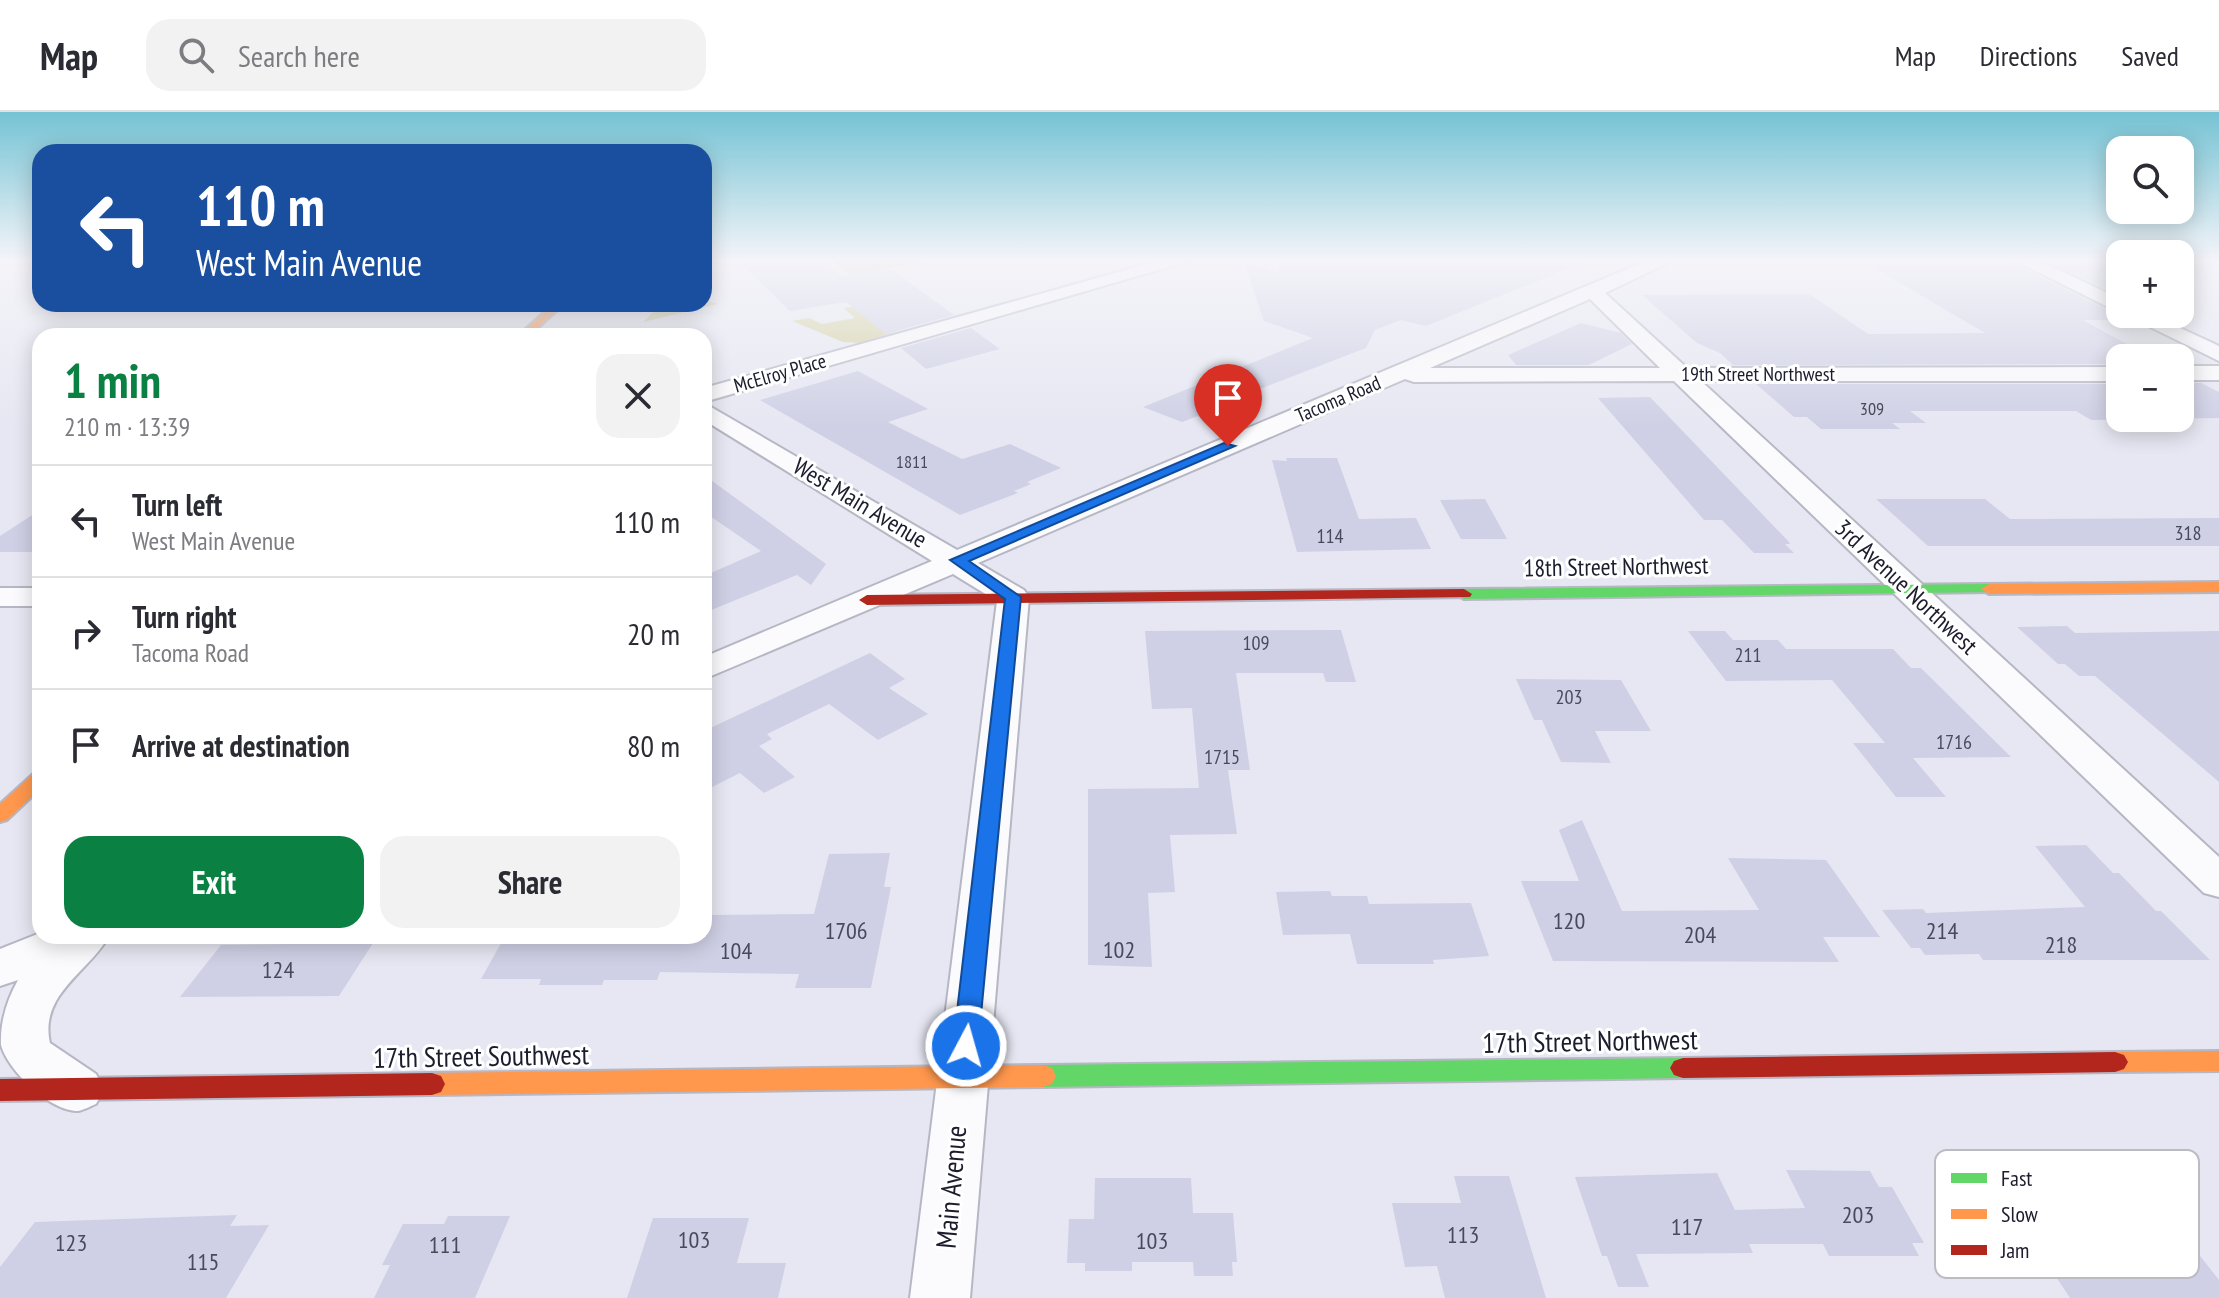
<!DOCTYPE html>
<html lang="en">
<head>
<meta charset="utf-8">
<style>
  :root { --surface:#fff; --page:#f2f2f3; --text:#2b2b33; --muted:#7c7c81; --line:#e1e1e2; --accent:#0b8043 }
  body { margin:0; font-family:"PT Sans Narrow",sans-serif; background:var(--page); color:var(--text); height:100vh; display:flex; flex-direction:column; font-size:30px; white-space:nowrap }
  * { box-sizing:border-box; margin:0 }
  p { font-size:26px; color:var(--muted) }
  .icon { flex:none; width:44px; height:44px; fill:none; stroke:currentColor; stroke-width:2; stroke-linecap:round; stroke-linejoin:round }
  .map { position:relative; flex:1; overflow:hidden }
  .panel { position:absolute; left:32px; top:216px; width:680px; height:616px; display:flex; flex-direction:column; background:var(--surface); border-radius:24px; box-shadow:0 4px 20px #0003 }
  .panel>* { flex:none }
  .guide { position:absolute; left:32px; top:32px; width:680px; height:168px; border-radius:24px; box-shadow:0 4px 20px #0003; background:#1a4fa0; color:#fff; overflow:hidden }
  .controls { position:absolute; left:2106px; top:24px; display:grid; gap:16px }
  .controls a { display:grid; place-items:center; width:88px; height:88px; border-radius:16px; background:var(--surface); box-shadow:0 4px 20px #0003; font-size:40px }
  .pin { position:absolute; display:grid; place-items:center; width:68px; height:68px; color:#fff; margin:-82px -34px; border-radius:50% 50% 50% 0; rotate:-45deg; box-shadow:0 0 8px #0007 }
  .pin .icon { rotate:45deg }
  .me { position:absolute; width:88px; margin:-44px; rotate:6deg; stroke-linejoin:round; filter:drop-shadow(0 0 6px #0008) }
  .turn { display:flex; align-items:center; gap:28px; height:168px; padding:0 32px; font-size:36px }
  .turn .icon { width:104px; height:104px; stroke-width:2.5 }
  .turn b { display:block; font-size:56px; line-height:68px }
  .round { display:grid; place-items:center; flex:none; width:84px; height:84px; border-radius:24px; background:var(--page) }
  .head { display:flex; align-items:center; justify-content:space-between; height:136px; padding:0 32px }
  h1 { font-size:48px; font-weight:800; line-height:60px; color:var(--accent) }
  .primary-button { display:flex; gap:16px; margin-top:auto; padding:16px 32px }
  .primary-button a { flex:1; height:92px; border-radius:24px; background:var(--accent); color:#fff; font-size:32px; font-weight:800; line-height:92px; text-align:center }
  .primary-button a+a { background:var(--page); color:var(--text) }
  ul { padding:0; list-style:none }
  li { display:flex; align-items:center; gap:24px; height:112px; padding:0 32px; border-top:2px solid var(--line) }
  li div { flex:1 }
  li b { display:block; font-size:30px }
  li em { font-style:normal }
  header { display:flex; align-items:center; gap:48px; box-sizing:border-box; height:112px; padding:0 40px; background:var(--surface); border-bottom:2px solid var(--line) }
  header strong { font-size:38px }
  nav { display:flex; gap:44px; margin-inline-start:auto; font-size:28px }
  .search { width:560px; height:72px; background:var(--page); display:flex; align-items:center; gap:20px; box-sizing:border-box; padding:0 28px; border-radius:24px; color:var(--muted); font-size:30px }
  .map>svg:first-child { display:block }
</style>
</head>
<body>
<header>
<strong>Map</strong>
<div class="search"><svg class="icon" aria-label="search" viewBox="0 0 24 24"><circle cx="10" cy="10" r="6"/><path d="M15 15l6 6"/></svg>Search here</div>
<nav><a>Map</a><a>Directions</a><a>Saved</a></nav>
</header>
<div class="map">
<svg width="2219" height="1186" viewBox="0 0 2219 1186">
  <rect width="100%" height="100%" fill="#e6e7f2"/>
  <path fill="#d3cf9d" d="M832,149H932L851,162Z
    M704,188L718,192L643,210L661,192H704Z
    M852,195L930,208L861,231L843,230L792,209L809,206L822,212L855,206L844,196Z"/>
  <path fill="#cfd0e5" d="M738,149H824L841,164L889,156L954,203L885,222L846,190L790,199Z
    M1279,149H1582V151L1426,214L1401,208L1375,218L1366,236L1208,297L1202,283L1206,301L1182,310L1143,295L1313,226L1264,209L1244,151L1278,160Z
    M2120,151V184L2053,152Z
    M1868,152H2015L2120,204V208H2083L2152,246H2120V252L1733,253L1720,241L1697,231L1642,183L1809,182L1868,222L1985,221Z
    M1581,211L1621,221L1632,232L1589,253H1516L1508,243Z
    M971,216L1000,237L926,257L901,236Z
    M858,259L928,297L888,310L962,347L1010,332L1061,356L1027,370L1031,372L1014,379L1018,381L960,403L760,288Z
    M2180,271H2201L2219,280V306L2091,308L2076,299H1910L1926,311H1892L1900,317H1821L1807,305H1794L1756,272H2120V306H2180Z
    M1650,285L1788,429L1790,432H1785L1794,441H1754L1722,408H1704L1598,286Z
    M1286,346H1337L1359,407L1416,406L1431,437L1297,440L1272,348L1287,349Z
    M704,363L826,452L811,473L797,463L704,501V464L761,439L704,400Z
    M1485,387L1507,427H1461L1440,388Z
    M1876,387H1985L2010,407L2219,406V434H1928Z
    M40,398V440H0V424Z
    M2067,514L2075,521L2219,519V670L2095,564H2079L2065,552H2058L2017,515Z
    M1341,518L1356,570H1326L1323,561H1236L1250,658H1228L1237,722L1170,723L1175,780L1148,781L1152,855L1088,853V677L1199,676L1192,596L1152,597L1145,519Z
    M1688,519H1725L1733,528H1778L1786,537H1893L1911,556H1921L2011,645L1913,646L1946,685H1896L1853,631H1885L1832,568L1726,569Z
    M870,541L905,567L889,576L928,602L878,628L829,592L767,622L772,627L759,634L795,665L764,681L740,661L704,679V619Z
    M1516,567L1621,568L1651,619H1595L1611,651L1561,650L1542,608H1534Z
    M1582,708L1622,799L1759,798L1728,746L1826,748L1880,825H1823L1839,850L1553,849L1521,769H1579L1559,718Z
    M2086,733L2113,761H2119L2156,799H2161L2210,848H1983L1979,842L1925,843L1920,836H1911L1882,798L1923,797L1926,801L2085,795L2035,734Z
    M890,741L884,775H891L871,876H795L799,862L660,860L657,868H604L602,873H539L541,867H481L505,824H704L709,803L814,802L829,742Z
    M1330,779L1332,784H1367L1369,792L1471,791L1489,844L1433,848L1434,852H1357L1350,822L1283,823L1276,780Z
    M373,831L339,884L180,885L221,833Z
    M2071,1056L2093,1086L2154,1085L2219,1168V1186H2070L1985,1057Z
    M1786,1058L1870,1059L1879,1075H1892L1924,1131H1912L1919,1144H1829L1823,1132H1749L1753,1141L1636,1142L1649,1175H1618L1607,1144H1602L1575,1065L1717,1061L1735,1098L1805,1096Z
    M1454,1064H1509L1546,1186H1445L1437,1154L1405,1155L1392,1091H1461Z
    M1095,1066H1191L1193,1101H1233L1237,1150H1232L1233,1164H1194L1193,1150H1132V1159H1085V1151H1067L1069,1107H1094Z
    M237,1103L230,1114L269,1113L226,1186H0V1155L35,1110Z
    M448,1104H510L475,1186H374L390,1153H382L403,1112H444Z
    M653,1106H749L737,1151H786L778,1186H627Z"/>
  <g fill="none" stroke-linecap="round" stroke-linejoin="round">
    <g stroke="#b6b7c4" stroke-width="4">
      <path id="street" d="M1158,149H1189L704,290V276Z
        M1646,149H1672L1605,181L1687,256L2120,255V269H1701L2219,745V785L2204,781L1674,269L1414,270L1405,267L978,451L1024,478L1029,485L970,1186H910L997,489L953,462L704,567V545L932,449L704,308V291L957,438ZM1590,187L1660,256H1430Z
        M2016,149H2040L2120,187V201Z
        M2124,202H2150L2219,234V249Z
        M2180,254H2219V268H2180Z
        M0,476H40V494H0Z
        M40,821V824H109C88,861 39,882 50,931L96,962L104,977L96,992C91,994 84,998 78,999C50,999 8,959 1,933C0,909 7,888 18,868L0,874V837Z"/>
    </g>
    <g stroke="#b6b7c4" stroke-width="4">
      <path id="fast" d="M1989,472L1997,477L1995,480L1464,487L1456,482L1464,477Z
        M1683,946L1692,949L1696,956L1692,963L1683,966L1043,975L1034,972L1030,964L1034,956L1043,953Z"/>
    </g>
    <g stroke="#b6b7c4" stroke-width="4">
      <path id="slow" d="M553,192H564L529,224H518Z
        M2219,470V480L1989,482L1981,477L1989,472Z
        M40,660V677L7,708L0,710V692L33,662Z
        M2219,939V959L2115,960L2106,957L2102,950L2106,943L2115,940Z
        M1043,953L1052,956L1056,964L1052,972L1043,975L432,983L423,980L419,972L423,964L432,961Z"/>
    </g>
    <g stroke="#b6b7c4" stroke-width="4">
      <path id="jam" d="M1464,477L1472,482L1470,485L867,493L859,488L867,483Z
        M2115,940L2124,943L2128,950L2124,957L2115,960L1683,966L1674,963L1670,956L1674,949L1683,946Z
        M432,961L441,964L445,972L441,980L432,983L0,989V967Z"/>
    </g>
    <use href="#street" fill="#fbfbfd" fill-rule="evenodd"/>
    <use href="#fast" fill="#63d668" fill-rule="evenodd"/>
    <use href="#slow" fill="#ff974d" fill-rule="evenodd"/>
    <use href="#jam" fill="#b3261e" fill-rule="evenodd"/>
  </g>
  <linearGradient id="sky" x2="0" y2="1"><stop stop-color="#75c3d4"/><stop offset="0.47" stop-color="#f4f4f9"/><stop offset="1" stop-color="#f4f4f9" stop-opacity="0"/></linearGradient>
  <rect width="2219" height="315" fill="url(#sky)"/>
  <path fill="#1a73e8" stroke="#114b97" stroke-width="2" d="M1224,331L1235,334L969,449L1021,485L978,934L975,941L966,944L957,941L953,934L1005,487L950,448Z"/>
  <g text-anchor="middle" stroke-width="6" stroke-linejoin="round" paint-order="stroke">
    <g font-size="18" fill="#49495c">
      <text x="1872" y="303">309</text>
      <text x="912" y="356">1811</text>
    </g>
    <g font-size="20" fill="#1c1c2e" stroke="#fff">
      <text transform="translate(780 261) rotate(-16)" y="7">McElroy Place</text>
      <text x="1758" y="269">19th Street Northwest</text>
      <text transform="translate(1338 287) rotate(-23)" y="7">Tacoma Road</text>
    </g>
    <g font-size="20" fill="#49495c">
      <text x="2188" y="428">318</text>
      <text x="1330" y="431">114</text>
      <text x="1256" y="538">109</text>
      <text x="1748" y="550">211</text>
      <text x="1569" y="592">203</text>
      <text x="1954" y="637">1716</text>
      <text x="1222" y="652">1715</text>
    </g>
    <g font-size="24" fill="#1c1c2e" stroke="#fff">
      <text transform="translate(860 391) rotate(31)" y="8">West Main Avenue</text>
      <text transform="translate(1616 455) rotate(-1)" y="8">18th Street Northwest</text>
      <text transform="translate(1906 475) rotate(43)" y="8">3rd Avenue Northwest</text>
    </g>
    <g font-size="24" fill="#49495c">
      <text x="1569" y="817">120</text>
      <text x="846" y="827">1706</text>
      <text x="1942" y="827">214</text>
      <text x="1700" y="831">204</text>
      <text x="2061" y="841">218</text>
      <text x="1119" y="846">102</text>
      <text x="736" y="847">104</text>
      <text x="278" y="866">124</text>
      <text x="1858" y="1111">203</text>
      <text x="1687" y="1123">117</text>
      <text x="1463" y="1131">113</text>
      <text x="694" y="1136">103</text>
      <text x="1152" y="1137">103</text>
      <text x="71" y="1139">123</text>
      <text x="445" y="1141">111</text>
      <text x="203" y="1158">115</text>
    </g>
    <g font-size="28" fill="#1c1c2e" stroke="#fff">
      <text transform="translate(1590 929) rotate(-1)" y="10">17th Street Northwest</text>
      <text transform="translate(481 944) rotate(-1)" y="10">17th Street Southwest</text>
      <text transform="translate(951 1075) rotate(-85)" y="10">Main Avenue</text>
    </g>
  </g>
  <rect x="1935" y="1038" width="264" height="128" rx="12" fill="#fff" stroke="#bbbbc0" stroke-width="2"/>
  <rect x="1951" y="1061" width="36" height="10" fill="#63d668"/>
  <rect x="1951" y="1097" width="36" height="10" fill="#ff974d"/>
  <rect x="1951" y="1133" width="36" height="10" fill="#b3261e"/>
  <g font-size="22" fill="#1c1c2e">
    <text x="2001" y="1074">Fast</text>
    <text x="2001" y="1110">Slow</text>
    <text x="2001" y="1146">Jam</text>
  </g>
</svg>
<div class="controls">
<a><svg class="icon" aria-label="search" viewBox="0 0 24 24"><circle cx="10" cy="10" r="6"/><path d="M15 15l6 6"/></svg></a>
<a>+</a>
<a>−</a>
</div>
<div class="pin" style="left:1228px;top:334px;background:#d93025"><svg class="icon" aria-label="arrive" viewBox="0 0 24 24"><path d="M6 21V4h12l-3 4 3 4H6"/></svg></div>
<svg class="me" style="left:966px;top:934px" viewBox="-20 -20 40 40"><circle r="17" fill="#1a73e8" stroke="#fff" stroke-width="3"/><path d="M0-11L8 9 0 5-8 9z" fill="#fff"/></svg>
<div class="guide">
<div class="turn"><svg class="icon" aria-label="left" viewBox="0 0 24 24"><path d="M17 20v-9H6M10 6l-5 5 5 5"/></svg><div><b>110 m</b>West Main Avenue</div></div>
</div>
<section class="panel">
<div class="head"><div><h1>1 min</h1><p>210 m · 13:39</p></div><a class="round"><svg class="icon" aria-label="close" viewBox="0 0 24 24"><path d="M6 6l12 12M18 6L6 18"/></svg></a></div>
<ul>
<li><svg class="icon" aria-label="left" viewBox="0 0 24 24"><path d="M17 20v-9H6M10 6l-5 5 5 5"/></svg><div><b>Turn left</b><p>West Main Avenue</p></div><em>110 m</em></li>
<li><svg class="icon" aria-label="right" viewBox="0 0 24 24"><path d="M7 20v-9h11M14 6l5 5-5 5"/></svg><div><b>Turn right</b><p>Tacoma Road</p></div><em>20 m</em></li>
<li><svg class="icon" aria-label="arrive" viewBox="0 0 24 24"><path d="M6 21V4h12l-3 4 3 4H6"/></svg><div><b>Arrive at destination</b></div><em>80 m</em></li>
</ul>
<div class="primary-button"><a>Exit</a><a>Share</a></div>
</section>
</div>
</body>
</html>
